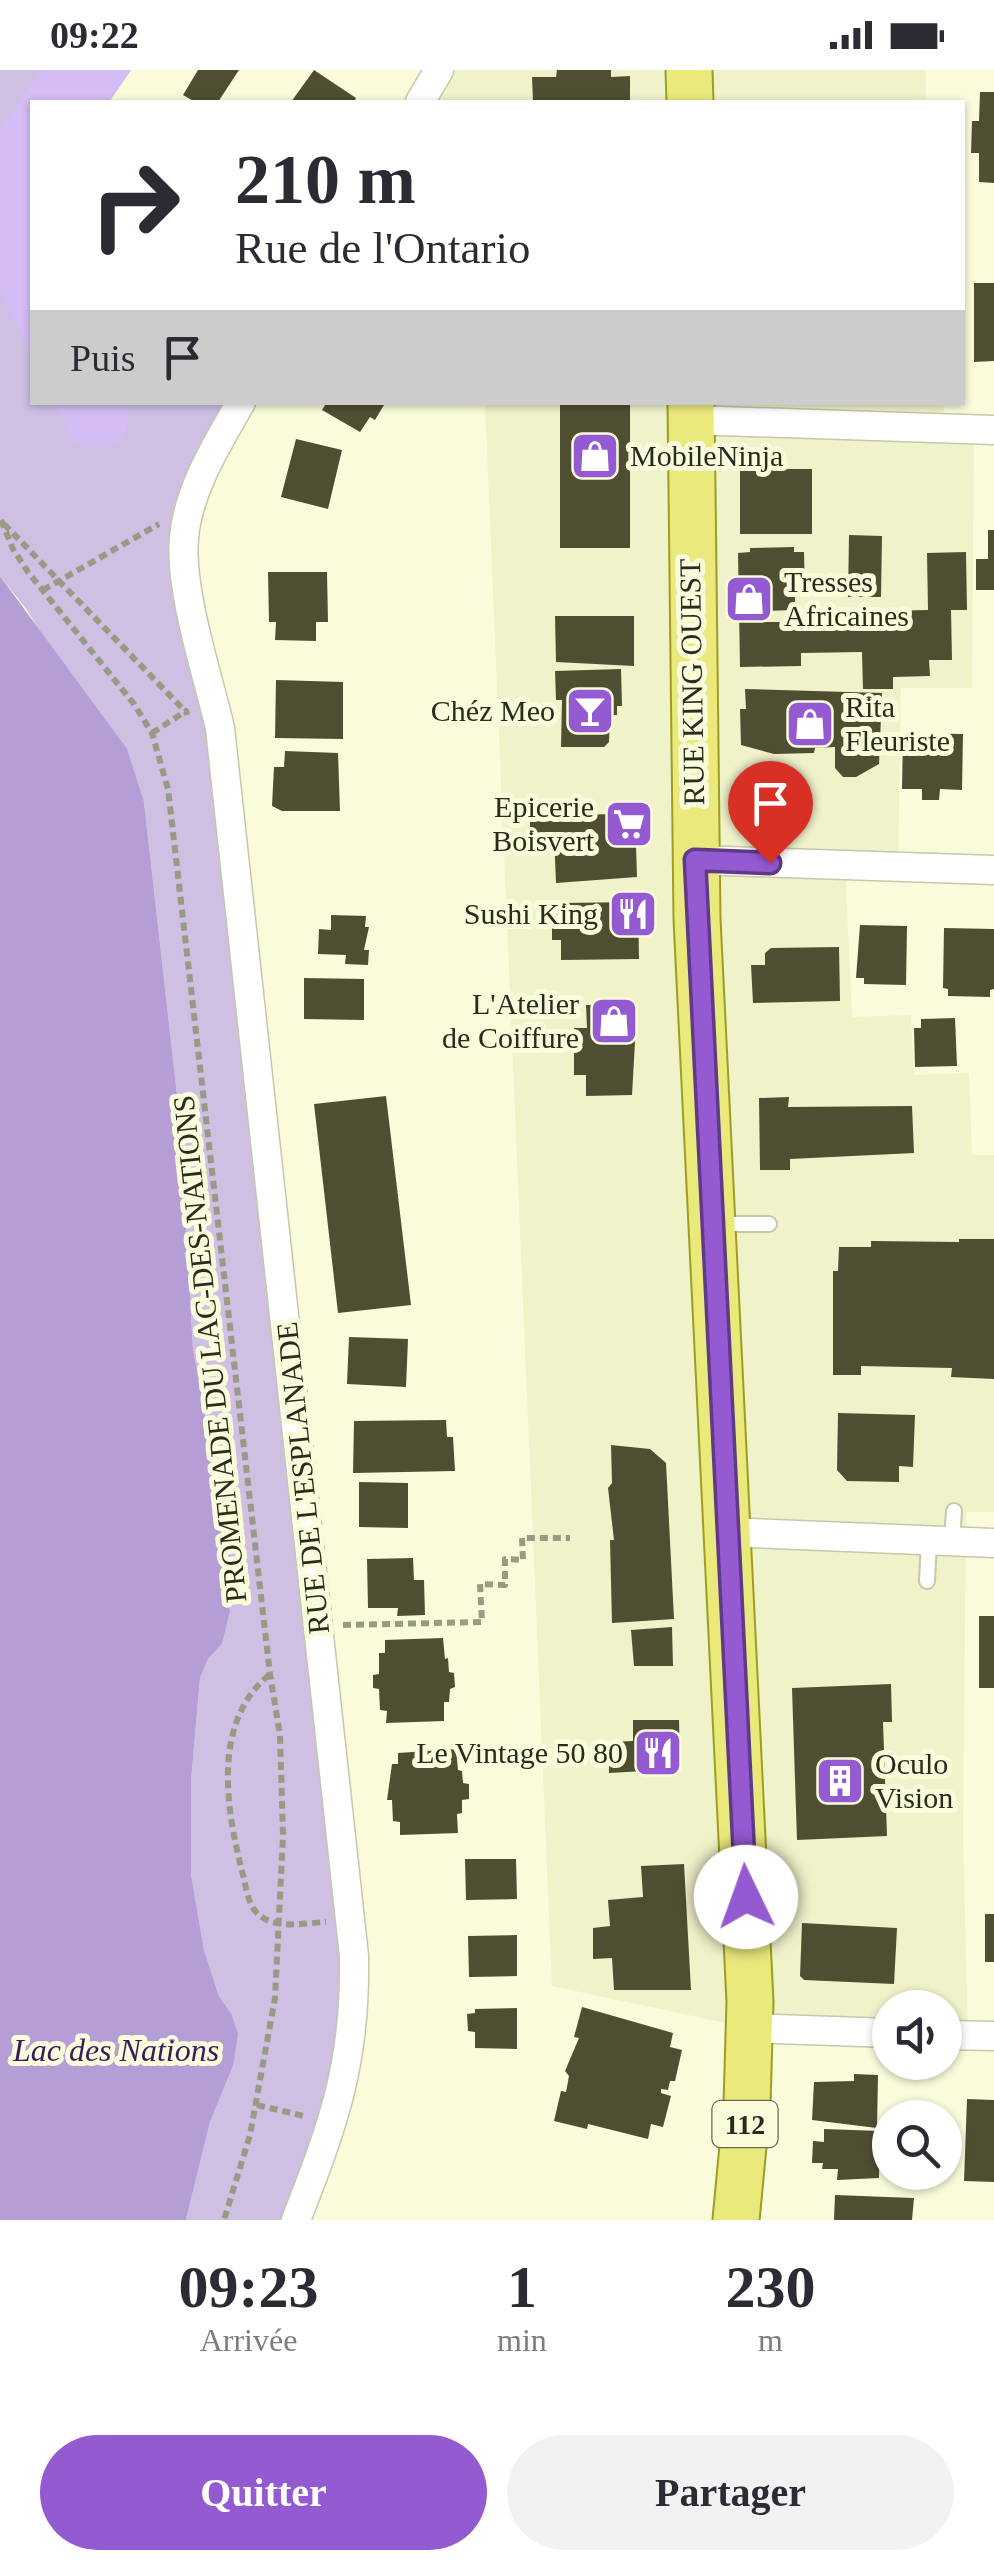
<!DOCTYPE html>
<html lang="fr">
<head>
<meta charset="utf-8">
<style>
  :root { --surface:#fff; --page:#f2f2f3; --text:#2b2b33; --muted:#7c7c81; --accent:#945ad2 }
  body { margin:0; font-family:"Times New Roman",serif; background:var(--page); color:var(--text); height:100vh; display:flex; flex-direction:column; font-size:38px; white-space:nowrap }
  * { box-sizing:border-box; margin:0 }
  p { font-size:32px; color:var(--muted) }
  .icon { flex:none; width:55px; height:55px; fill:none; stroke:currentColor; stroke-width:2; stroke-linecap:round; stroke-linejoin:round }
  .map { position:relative; height:2150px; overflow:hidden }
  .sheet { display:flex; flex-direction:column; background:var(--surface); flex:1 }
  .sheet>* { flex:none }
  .guide { position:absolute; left:30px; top:30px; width:935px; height:305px; border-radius:0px; box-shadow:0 2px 8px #0004; background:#fff; color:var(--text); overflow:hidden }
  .tools { position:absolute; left:872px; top:1920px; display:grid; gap:20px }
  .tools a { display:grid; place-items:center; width:90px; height:90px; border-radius:50%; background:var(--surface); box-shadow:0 2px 8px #0004; font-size:50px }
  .pin { position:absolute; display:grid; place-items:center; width:85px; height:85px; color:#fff; margin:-102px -42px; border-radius:50% 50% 50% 0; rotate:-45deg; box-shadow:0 0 10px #0007 }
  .pin .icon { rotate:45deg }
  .me { position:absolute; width:110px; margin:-55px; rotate:357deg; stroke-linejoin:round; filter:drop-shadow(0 0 8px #0008) }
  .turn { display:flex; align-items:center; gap:35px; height:210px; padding:0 40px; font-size:45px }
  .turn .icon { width:130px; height:130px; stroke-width:2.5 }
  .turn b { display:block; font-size:70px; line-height:85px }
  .then { display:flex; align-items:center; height:95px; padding:0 40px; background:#0003; gap:20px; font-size:38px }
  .eta { display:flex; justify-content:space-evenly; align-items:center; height:170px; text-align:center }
  .eta b { font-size:60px; font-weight:700; line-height:70px }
  .action { display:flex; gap:20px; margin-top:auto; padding:20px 40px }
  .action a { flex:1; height:115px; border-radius:60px; background:var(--accent); color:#fff; font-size:40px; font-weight:700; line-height:115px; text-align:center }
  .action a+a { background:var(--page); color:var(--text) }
  .status { display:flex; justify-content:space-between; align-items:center; height:70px; padding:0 50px; background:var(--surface); direction:ltr }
  .status svg { height:28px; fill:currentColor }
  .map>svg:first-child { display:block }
</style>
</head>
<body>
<div class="status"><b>09:22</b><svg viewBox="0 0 49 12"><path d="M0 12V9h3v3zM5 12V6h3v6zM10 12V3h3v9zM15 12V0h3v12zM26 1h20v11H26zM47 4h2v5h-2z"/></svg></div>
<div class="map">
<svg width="994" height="2150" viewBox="0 0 994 2150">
  <rect width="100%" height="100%" fill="#f9fbdb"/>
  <path fill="#f0f2ca" d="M439,0H926V32H420Z
    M485,333H944L943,358L974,359L972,618H901L898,797L845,796L852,947L911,945L914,1005L969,1003L972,1085H994V1442H966L963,1765L968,1965H945V1938H890V1963L749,1958L552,1916Z"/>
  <path fill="#cebfe3" d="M0,0H131L109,32H32V332L241,333L184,469L220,658L355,1931L296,2150H186L210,2052L233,1996L231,1943L219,1926L204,1880L191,1804V1711L200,1608L208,1589L222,1574L230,1542L216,1403L193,1279L180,1051L144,732L27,540L0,506Z"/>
  <path fill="#d4bcf5" d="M42,0H131L109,32H32V288L0,221V58Z
    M54,333H125L130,345L123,371L98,378L74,373Z"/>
  <path fill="#b59ed5" d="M0,506L127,679L144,732L180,1051L193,1279L216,1403L230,1542L222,1574L208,1589L200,1608L191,1711V1804L204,1880L219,1926L231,1943L238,1964L233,1996L210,2052L186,2150H0Z"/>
  <path fill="#4e4e33" d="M198,0H239L218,32H195L183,25Z
    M314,0L356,28L354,32H291Z
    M557,0H611V7L630,6V32H533L532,7H556Z
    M980,22H994V113L979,112V83H971L972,51H979Z
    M974,213H994V291L974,292Z
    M327,332H378L384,335L375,350L370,347L360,362L322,340Z
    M560,333H630V478H560Z
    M296,369L342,380L328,439L281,427Z
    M740,399H812V464H740Z
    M988,460H994V520H976V489H988Z
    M849,465L882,466L881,527H848Z
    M794,477V482H804L805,525H795V540L762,541V552H793V543L928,540L927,483L966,482L967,540H951L952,590H929L930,606L893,607V619H863L862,582L801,583V596L740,597L738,483L750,482V478Z
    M268,502H327L328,552H316V571L275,570L276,552H269Z
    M555,546H634V596L556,592Z
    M621,599L622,636H617V645H610L609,672L604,677H561L562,630H556L555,601Z
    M276,610L343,612V669L275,668Z
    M745,619L882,623L879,694L856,707H843L835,698V677L815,678L814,683L774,684L741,675L740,639H746Z
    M903,663L963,664L962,720L940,719L939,730H922V719H902Z
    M285,681L338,683L340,741H282L272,736L274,697H284Z
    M635,744L637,807L556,813L554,764L530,765V745Z
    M638,832L639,889L561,890V870H552V844L561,843L560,833Z
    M331,845L366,846L365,857H369L364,880H369L368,895L345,894L346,885L318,884L319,859L331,860Z
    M860,855L907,856L906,915L864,914V908H856Z
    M944,858L994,859V919L990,920V927L948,926V919L943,918Z
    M839,877L840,931L753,933L751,895H765V883L771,878Z
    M304,908L364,909V950L304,949Z
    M586,935H631V954H636L632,1025L586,1026V1005H574V958H587Z
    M955,948L957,996L915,997L914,958H921V949Z
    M386,1026L411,1235L338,1243L314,1034Z
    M789,1027L788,1037L912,1036L914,1083L790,1089V1100H760L759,1028Z
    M959,1169H994V1309L951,1307L952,1298L861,1296V1305H833V1201H838L839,1177H871V1171L959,1172Z
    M349,1267L408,1269L406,1317L347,1314Z
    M838,1343L915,1345L913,1397L899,1396V1412L847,1411L837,1400Z
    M446,1350L447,1367H453L455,1401L353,1403L354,1351Z
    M611,1375L650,1379L666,1393L674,1549L612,1553L610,1470H614L608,1418L612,1413Z
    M359,1412L408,1413V1458L359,1457Z
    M413,1488L414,1510H424L425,1545L397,1546L398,1538H368L367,1489Z
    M979,1546H994V1618H979Z
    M672,1557L673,1596H634L631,1560Z
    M443,1568L445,1589L448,1588L449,1602L454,1603L455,1617L450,1619L449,1632H444V1651L386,1653L387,1641L380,1640L379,1619L373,1618V1605L379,1604V1583H385V1570Z
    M891,1614L892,1652H883L887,1766L797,1770L792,1618Z
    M633,1650H679L680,1699L609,1703V1672L633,1671Z
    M456,1679L458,1700L462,1701L463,1713L469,1714V1729L462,1730V1743L457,1744L458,1763L400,1765V1752L393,1751L392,1730H387L392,1694H398V1683Z
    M465,1789H516L517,1829L466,1830Z
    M684,1794L691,1920H614L612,1888L593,1889V1858L610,1856L608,1830L643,1827L641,1796Z
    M985,1844H994V1892H985Z
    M802,1853L897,1858L894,1914L804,1910L800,1906Z
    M517,1865V1906L469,1907L468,1866Z
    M582,1937L673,1963L670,1977L682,1980L675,2011H670L668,2020L661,2019V2023L671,2026L663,2057L651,2054L648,2069L588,2054L587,2059L554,2051L561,2021L566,2022L569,2006L565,2001L579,1968L574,1967Z
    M517,1938V1979L475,1978V1962L468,1961L467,1944L475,1943V1939Z
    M854,2004L878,2005L877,2058L812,2050L814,2012L854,2011Z
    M967,2029L994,2030V2112L964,2111Z
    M824,2059L880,2061L879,2108L837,2110L838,2099H822L823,2093H812L813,2071L824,2072Z
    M835,2125L914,2128L912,2150H834Z"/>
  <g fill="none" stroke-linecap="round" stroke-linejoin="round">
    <g stroke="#c6c8a9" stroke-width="18">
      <path id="service" d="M717,1154H769
        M952,1471L954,1441
        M927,1511L929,1471"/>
    </g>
    <g stroke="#c6c8a9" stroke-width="31">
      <path id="minor" d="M420,32L439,0
        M241,332C218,373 188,419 184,468C179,520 208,606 220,658L354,1886C356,1992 334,2053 296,2150
        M691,350L994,360
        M695,790L994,800
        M726,1462L994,1473
        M749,1958L890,1963
        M945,1965L994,1966"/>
    </g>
    <g stroke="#9e9d22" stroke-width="49">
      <path id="primary" d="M689,0L690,32
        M691,332L697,849L750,1932L747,2034L736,2150"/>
    </g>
    <path stroke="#999a84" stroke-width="6" stroke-dasharray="8 5" stroke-linecap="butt" d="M1,450L13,479L28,502L134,634L152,663L168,719L270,1604L280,1665L283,1766L275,1928L250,2065L224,2150
      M4,454L183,639
      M43,520L159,454
      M152,663L186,641L187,645
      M343,1555L482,1552L480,1514L505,1515V1489L523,1490L522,1468H570
      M269,1605C212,1652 226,1738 242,1801C246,1815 247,1834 258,1844C275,1860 305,1853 326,1852
      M257,2035L304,2046"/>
    <use href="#service" stroke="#fff" stroke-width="14"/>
    <use href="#minor" stroke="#fff" stroke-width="28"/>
    <use href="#primary" stroke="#eae97c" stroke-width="45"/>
  </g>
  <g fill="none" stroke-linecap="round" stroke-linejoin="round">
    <g stroke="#603a88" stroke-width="25">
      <path id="route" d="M746,1827L695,790L770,793"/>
    </g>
    <use href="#route" stroke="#945ad2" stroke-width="18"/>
  </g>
  <defs>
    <g id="shop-square" transform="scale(2.5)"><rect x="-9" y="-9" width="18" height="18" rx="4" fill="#945ad2" stroke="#f9fbdb"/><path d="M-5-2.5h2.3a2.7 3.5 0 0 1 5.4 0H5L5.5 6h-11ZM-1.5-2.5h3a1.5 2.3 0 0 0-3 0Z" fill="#fff"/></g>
    <g id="bar-square" transform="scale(2.5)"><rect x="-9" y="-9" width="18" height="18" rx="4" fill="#945ad2" stroke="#f9fbdb"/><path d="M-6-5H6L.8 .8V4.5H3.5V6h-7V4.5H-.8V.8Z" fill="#fff"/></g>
    <g id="supermarket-square" transform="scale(2.5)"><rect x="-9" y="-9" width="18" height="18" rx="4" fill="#945ad2" stroke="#f9fbdb"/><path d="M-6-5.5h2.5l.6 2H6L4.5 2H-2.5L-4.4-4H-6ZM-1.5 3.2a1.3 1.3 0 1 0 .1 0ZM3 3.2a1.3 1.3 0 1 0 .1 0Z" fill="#fff"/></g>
    <g id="restaurant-square" transform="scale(2.5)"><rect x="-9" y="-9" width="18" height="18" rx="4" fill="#945ad2" stroke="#f9fbdb"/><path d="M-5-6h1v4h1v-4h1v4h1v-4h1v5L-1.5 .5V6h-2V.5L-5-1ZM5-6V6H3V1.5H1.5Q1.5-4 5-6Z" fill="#fff"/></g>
    <g id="building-square" transform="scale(2.5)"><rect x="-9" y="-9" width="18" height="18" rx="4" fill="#945ad2" stroke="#f9fbdb"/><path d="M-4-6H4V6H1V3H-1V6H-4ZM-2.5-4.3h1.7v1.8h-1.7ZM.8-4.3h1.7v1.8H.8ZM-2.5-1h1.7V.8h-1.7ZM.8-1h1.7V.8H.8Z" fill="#fff"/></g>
  </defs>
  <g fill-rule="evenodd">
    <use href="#shop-square" x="595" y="386"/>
    <use href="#shop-square" x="749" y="529"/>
    <use href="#bar-square" x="590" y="641"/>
    <use href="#shop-square" x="810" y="654"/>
    <use href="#supermarket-square" x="629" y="754"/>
    <use href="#restaurant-square" x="633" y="844"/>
    <use href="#shop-square" x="614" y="951"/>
    <use href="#restaurant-square" x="658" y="1683"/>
    <use href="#building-square" x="840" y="1711"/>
  </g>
  <g text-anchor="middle" stroke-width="10" stroke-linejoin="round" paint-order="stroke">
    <rect fill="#f9fbdb" stroke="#686957" stroke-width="2.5" x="712.5" y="2031" width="65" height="46" rx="8"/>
    <g font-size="28" font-weight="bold" fill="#2a2b1f">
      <text x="745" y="2064">112</text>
    </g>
    <g font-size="30" fill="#2a2b1f" stroke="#f9fbdb" text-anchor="end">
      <text x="630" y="396" text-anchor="start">MobileNinja</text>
      <text x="784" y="522" text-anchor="start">Tresses<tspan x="784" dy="34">Africaines</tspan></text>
      <text x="845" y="647" text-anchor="start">Rita<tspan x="845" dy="34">Fleuriste</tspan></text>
      <text x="555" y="651">Chéz Meo</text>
      <text x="594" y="747">Epicerie<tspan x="594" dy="34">Boisvert</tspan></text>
      <text x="598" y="854">Sushi King</text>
      <text x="579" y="944">L'Atelier<tspan x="579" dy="34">de Coiffure</tspan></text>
      <text x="623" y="1693">Le Vintage 50 80</text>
      <text x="875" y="1704" text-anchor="start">Oculo<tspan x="875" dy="34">Vision</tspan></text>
    </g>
    <g font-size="30" fill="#2a2b1f" stroke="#f9fbdb">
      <text transform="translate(692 612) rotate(-91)" y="10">RUE KING OUEST</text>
      <text transform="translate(210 1279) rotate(-96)" y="10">PROMENADE DU LAC-DES-NATIONS</text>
      <text transform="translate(303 1408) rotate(-96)" y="10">RUE DE L'ESPLANADE</text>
    </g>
    <g font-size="32" font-style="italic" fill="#3c1a5c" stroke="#f9fbdb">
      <text x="116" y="1991">Lac des Nations</text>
    </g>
  </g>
</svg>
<div class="tools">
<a><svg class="icon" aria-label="sound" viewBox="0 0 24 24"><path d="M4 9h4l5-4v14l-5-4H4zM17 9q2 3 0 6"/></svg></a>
<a><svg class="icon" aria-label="search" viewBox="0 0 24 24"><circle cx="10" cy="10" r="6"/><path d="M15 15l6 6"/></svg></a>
</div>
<div class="pin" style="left:770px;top:793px;background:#d93025"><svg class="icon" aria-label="arrive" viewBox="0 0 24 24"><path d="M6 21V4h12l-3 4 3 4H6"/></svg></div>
<svg class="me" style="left:746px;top:1827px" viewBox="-20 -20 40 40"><circle r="19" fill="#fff"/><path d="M0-13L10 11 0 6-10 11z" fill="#945ad2"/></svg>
<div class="guide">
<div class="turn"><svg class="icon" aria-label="right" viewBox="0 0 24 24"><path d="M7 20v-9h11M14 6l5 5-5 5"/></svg><div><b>210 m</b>Rue de l'Ontario</div></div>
<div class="then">Puis<svg class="icon" aria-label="arrive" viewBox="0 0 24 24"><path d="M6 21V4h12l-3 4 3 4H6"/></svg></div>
</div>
</div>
<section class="sheet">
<div class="eta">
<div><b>09:23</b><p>Arrivée</p></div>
<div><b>1</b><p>min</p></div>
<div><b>230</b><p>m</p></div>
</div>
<div class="action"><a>Quitter</a><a>Partager</a></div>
</section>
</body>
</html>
